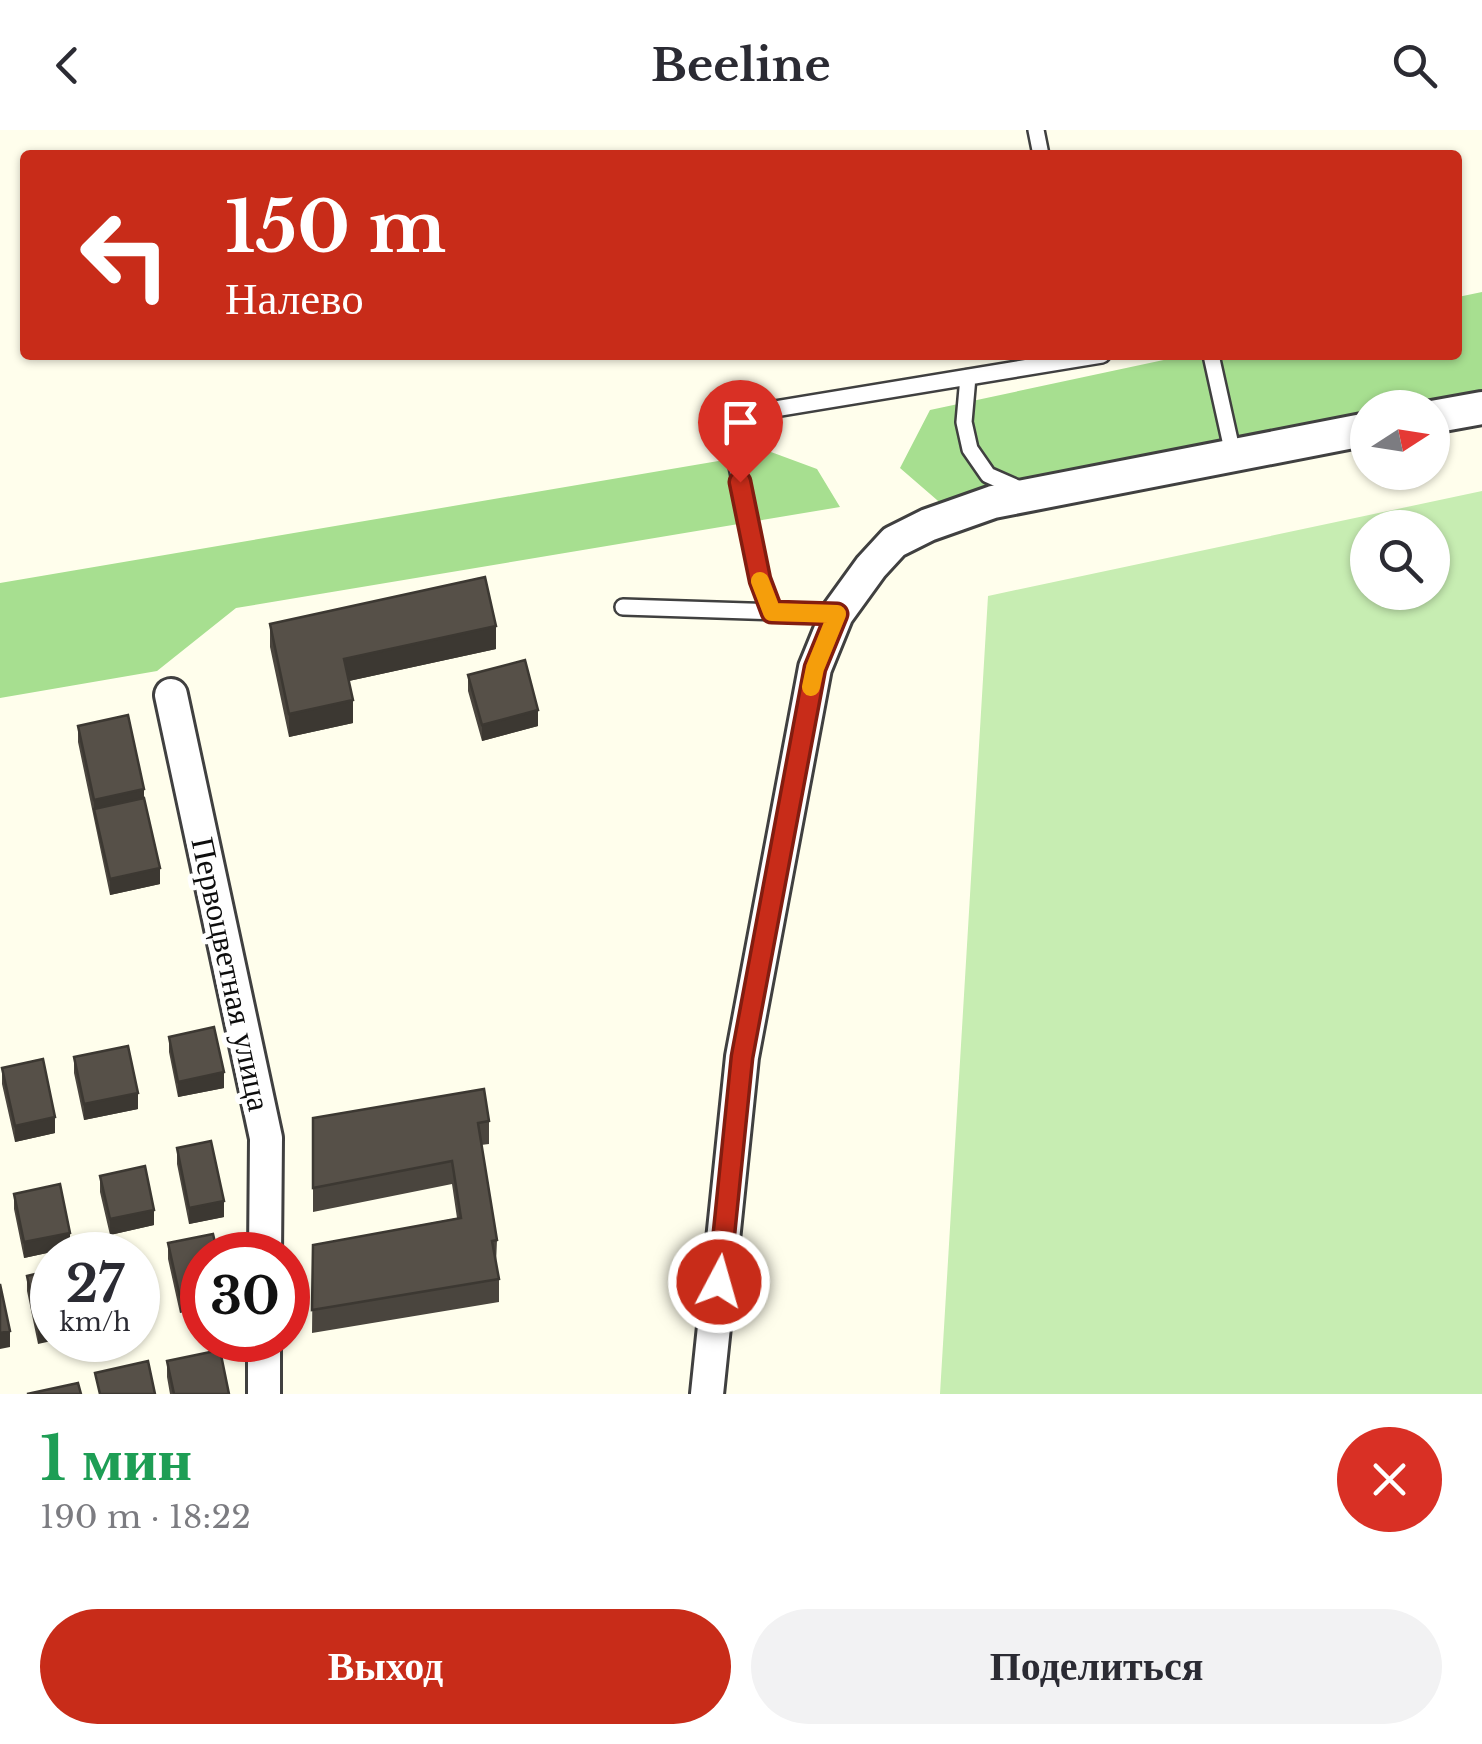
<!DOCTYPE html>
<html lang="ru">
<head>
<meta charset="utf-8">
<style>
  :root { --surface:#fff; --page:#f2f2f3; --text:#2b2b33; --muted:#7c7c81; --accent:#c82c19 }
  body { margin:0; font-family:"Libre Baskerville",serif; background:var(--page); color:var(--text); height:100vh; display:flex; flex-direction:column; font-size:38px; white-space:nowrap }
  * { box-sizing:border-box; margin:0 }
  p { font-size:32px; color:var(--muted) }
  .icon { flex:none; width:55px; height:55px; fill:none; stroke:currentColor; stroke-width:2; stroke-linecap:round; stroke-linejoin:round }
  .map { position:relative; height:1264px; overflow:hidden }
  .details { display:flex; flex-direction:column; background:var(--surface); flex:1 }
  .details>* { flex:none }
  .top-card { position:absolute; left:20px; top:20px; width:1442px; height:210px; border-radius:10px; box-shadow:0 2px 8px #0004; background:#c82c19; color:#fff; overflow:hidden }
  .needle { width:65px; rotate:78deg }
  .controls { position:absolute; left:1350px; top:260px; display:grid; gap:20px }
  .controls a { display:grid; place-items:center; width:100px; height:100px; border-radius:50%; background:var(--surface); box-shadow:0 2px 8px #0004; font-size:50px }
  .speed { position:absolute; left:30px; top:1102px; display:flex; gap:20px; font-size:50px; font-weight:700; text-align:center }
  .speed>* { display:grid; place-content:center; width:130px; height:130px; border-radius:50%; background:var(--surface); box-shadow:0 2px 8px #0004; line-height:1 }
  .speed small { font-size:25px; font-weight:400 }
  .speed .limit { border:15px solid #d22; background:#fff; color:#111 }
  .pin { position:absolute; display:grid; place-items:center; width:85px; height:85px; color:#fff; margin:-102px -42px; border-radius:50% 50% 50% 0; rotate:-45deg; box-shadow:0 0 10px #0007 }
  .pin .icon { rotate:45deg }
  .me { position:absolute; width:110px; margin:-55px; rotate:6deg; stroke-linejoin:round; filter:drop-shadow(0 0 8px #0008) }
  .turn { display:flex; align-items:center; gap:35px; height:210px; padding:0 40px; font-size:45px }
  .turn .icon { width:130px; height:130px; stroke-width:2.5 }
  .turn b { display:block; font-size:70px; line-height:85px }
  .round { display:grid; place-items:center; flex:none; width:105px; height:105px; border-radius:52px; background:var(--page) }
  .head { display:flex; align-items:center; justify-content:space-between; height:170px; padding:0 40px }
  h1 { font-size:60px; font-weight:700; line-height:75px; color:#1e9e55 }
  .primary-button { display:flex; gap:20px; margin-top:auto; padding:20px 40px }
  .primary-button a { flex:1; height:115px; border-radius:60px; background:var(--accent); color:#fff; font-size:40px; font-weight:700; line-height:115px; text-align:center }
  .primary-button a+a { background:var(--page); color:var(--text) }
  header { display:flex; justify-content:space-between; align-items:center; height:130px; padding:0 40px; background:var(--surface); font-size:45px; font-weight:700 }
  .map>svg:first-child { display:block }
</style>
</head>
<body>
<header><svg class="icon" aria-label="back" viewBox="0 0 24 24"><path d="M15 5l-7 7 7 7"/></svg>Beeline<svg class="icon" aria-label="search" viewBox="0 0 24 24"><circle cx="10" cy="10" r="6"/><path d="M15 15l6 6"/></svg></header>
<div class="map">
<svg width="1482" height="1264" viewBox="0 0 1482 1264">
  <rect width="100%" height="100%" fill="#fffeec"/>
  <path fill="#c7edb2" fill-rule="evenodd" d="M1482,361V1264H940L988,466ZM1368,398H1432V462H1368Z"/>
  <path fill="#a7df90" d="M1482,162V271L1432,278H1368L1367,295L952,383L900,338L930,280L1187,225H1458V167Z
    M771,322L817,339L840,377L236,478L157,541L0,568V453Z"/>
  <g fill="none" stroke-linecap="round" stroke-linejoin="round">
    <g stroke="#404040" stroke-width="20">
      <path id="lane" d="M1036,0L1041,25
        M1211,225L1233,324
        M968,247L964,292L970,319L988,345L1022,360
        M623,477L837,484
        M772,482L760,450L727,287L1102,225"/>
    </g>
    <g stroke="#404040" stroke-width="38">
      <path id="street" d="M1432,287L1482,278
        M171,565L266,1008L265,1125
        M264,1264V1210
        M707,1264L742,927L815,538L837,484L871,437L894,412L928,395L993,372L1368,299"/>
    </g>
    <use href="#lane" stroke="#fff" stroke-width="15"/>
    <use href="#street" stroke="#fff" stroke-width="32"/>
  </g>
  <path fill="#4a453e" d="M270,494L496,519L349,551L353,593L289,607L270,517Z
    M468,545L538,596L482,611L468,561Z
    M78,596L144,671L160,754L110,765L78,612Z
    M169,907L224,958L178,967L169,922Z
    M74,927L138,979L84,990L74,943Z
    M2,938L55,1003L15,1012L2,954Z
    M313,988L489,991V1014L481,1015L497,1110L496,1134L499,1149V1172L312,1203L313,1115L457,1088L452,1054L313,1082Z
    M177,1018L224,1087L189,1094L177,1034Z
    M100,1046L154,1095L110,1105L100,1062Z
    M14,1064L70,1118L24,1128L14,1079Z
    M168,1113L218,1125L180,1183L168,1129Z
    M52,1140L38,1214L27,1161V1146Z
    M167,1231L229,1264H170L167,1247Z"/>
  <path fill="#3c3832" d="M496,496V519L344,552V529Z
    M353,570V593L289,607V584Z
    M538,580V596L482,611V595Z
    M144,659V674L94,679V685V670Z
    M160,738V754L110,765V749Z
    M224,942V958L178,967V952Z
    M138,963V979L84,990V974Z
    M55,987V1003L15,1012V996Z
    M224,1071V1087L189,1094V1078Z
    M154,1080V1095L110,1105V1089Z
    M70,1103V1118L24,1128V1112Z
    M202,1162V1178L180,1183V1167Z
    M143,1176V1192L138,1193V1177Z
    M52,1195V1210H56L38,1214V1198Z
    M10,1201V1217L0,1219V1203Z"/>
  <path fill="#565048" stroke="#3c3832" stroke-width="2.5" d="M485,447L496,496L344,529L353,570L289,584L270,494Z
    M525,530L538,580L482,595L468,545Z
    M128,585L144,659L94,670L78,596Z
    M144,668L160,738L110,749L94,679Z
    M214,897L224,942L178,952L169,907Z
    M128,916L138,963L84,974L74,927Z
    M43,929L55,987L15,996L2,938Z
    M484,959L489,991L478,993L497,1110L492,1111L499,1149L312,1180L313,1115L461,1088L452,1031L313,1058V988Z
    M211,1011L224,1071L189,1078L177,1018Z
    M145,1036L154,1080L110,1089L100,1046Z
    M60,1054L70,1103L24,1112L14,1064Z
    M213,1104L218,1125H202V1162L180,1167L168,1113Z
    M52,1140V1195L38,1198L27,1146Z
    M138,1149L143,1176L138,1177Z
    M0,1154L10,1201L0,1203Z
    M220,1220L229,1264H174L167,1231Z
    M148,1231L155,1264H100L95,1243Z
    M78,1253L81,1264H27Z"/>
  <g fill="none" stroke-linecap="round" stroke-linejoin="round">
    <g stroke="#821d10" stroke-width="25">
      <path id="route" d="M719,1152L742,927L815,538L837,484L772,482L760,450L740,352"/>
    </g>
    <use href="#route" stroke="#c82c19" stroke-width="18"/>
    <path stroke="#f59e0b" stroke-width="18" d="M760,451L772,482L837,484L815,538L811,557"/>
  </g>
  <g text-anchor="middle" stroke-width="10" stroke-linejoin="round" paint-order="stroke">
    <g font-size="32" fill="#0d0d0d" stroke="#fff">
      <text transform="translate(231 844) rotate(78)" y="11">Первоцветная улица</text>
    </g>
  </g>
</svg>
<div class="controls">
<a><svg class="needle" viewBox="-14 -14 28 28"><path d="M0-13l5 13h-10z" fill="#e53935"/><path d="M0 13l5-13h-10z" fill="#7c7c81"/></svg></a>
<a><svg class="icon" aria-label="search" viewBox="0 0 24 24"><circle cx="10" cy="10" r="6"/><path d="M15 15l6 6"/></svg></a>
</div>
<div class="speed"><div>27<small>km/h</small></div><div class="limit">30</div></div>
<div class="pin" style="left:740px;top:352px;background:#d93025"><svg class="icon" aria-label="arrive" viewBox="0 0 24 24"><path d="M6 21V4h12l-3 4 3 4H6"/></svg></div>
<svg class="me" style="left:719px;top:1152px" viewBox="-20 -20 40 40"><circle r="17" fill="#c82c19" stroke="#fff" stroke-width="3"/><path d="M0-11L8 9 0 5-8 9z" fill="#fff"/></svg>
<div class="top-card">
<div class="turn"><svg class="icon" aria-label="left" viewBox="0 0 24 24"><path d="M17 20v-9H6M10 6l-5 5 5 5"/></svg><div><b>150 m</b>Налево</div></div>
</div>
</div>
<section class="details">
<div class="head"><div><h1>1 мин</h1><p>190 m · 18:22</p></div><a class="round" style="background:#d93025;color:#fff"><svg class="icon" aria-label="close" viewBox="0 0 24 24"><path d="M6 6l12 12M18 6L6 18"/></svg></a></div>
<div class="primary-button"><a>Выход</a><a>Поделиться</a></div>
</section>
</body>
</html>
